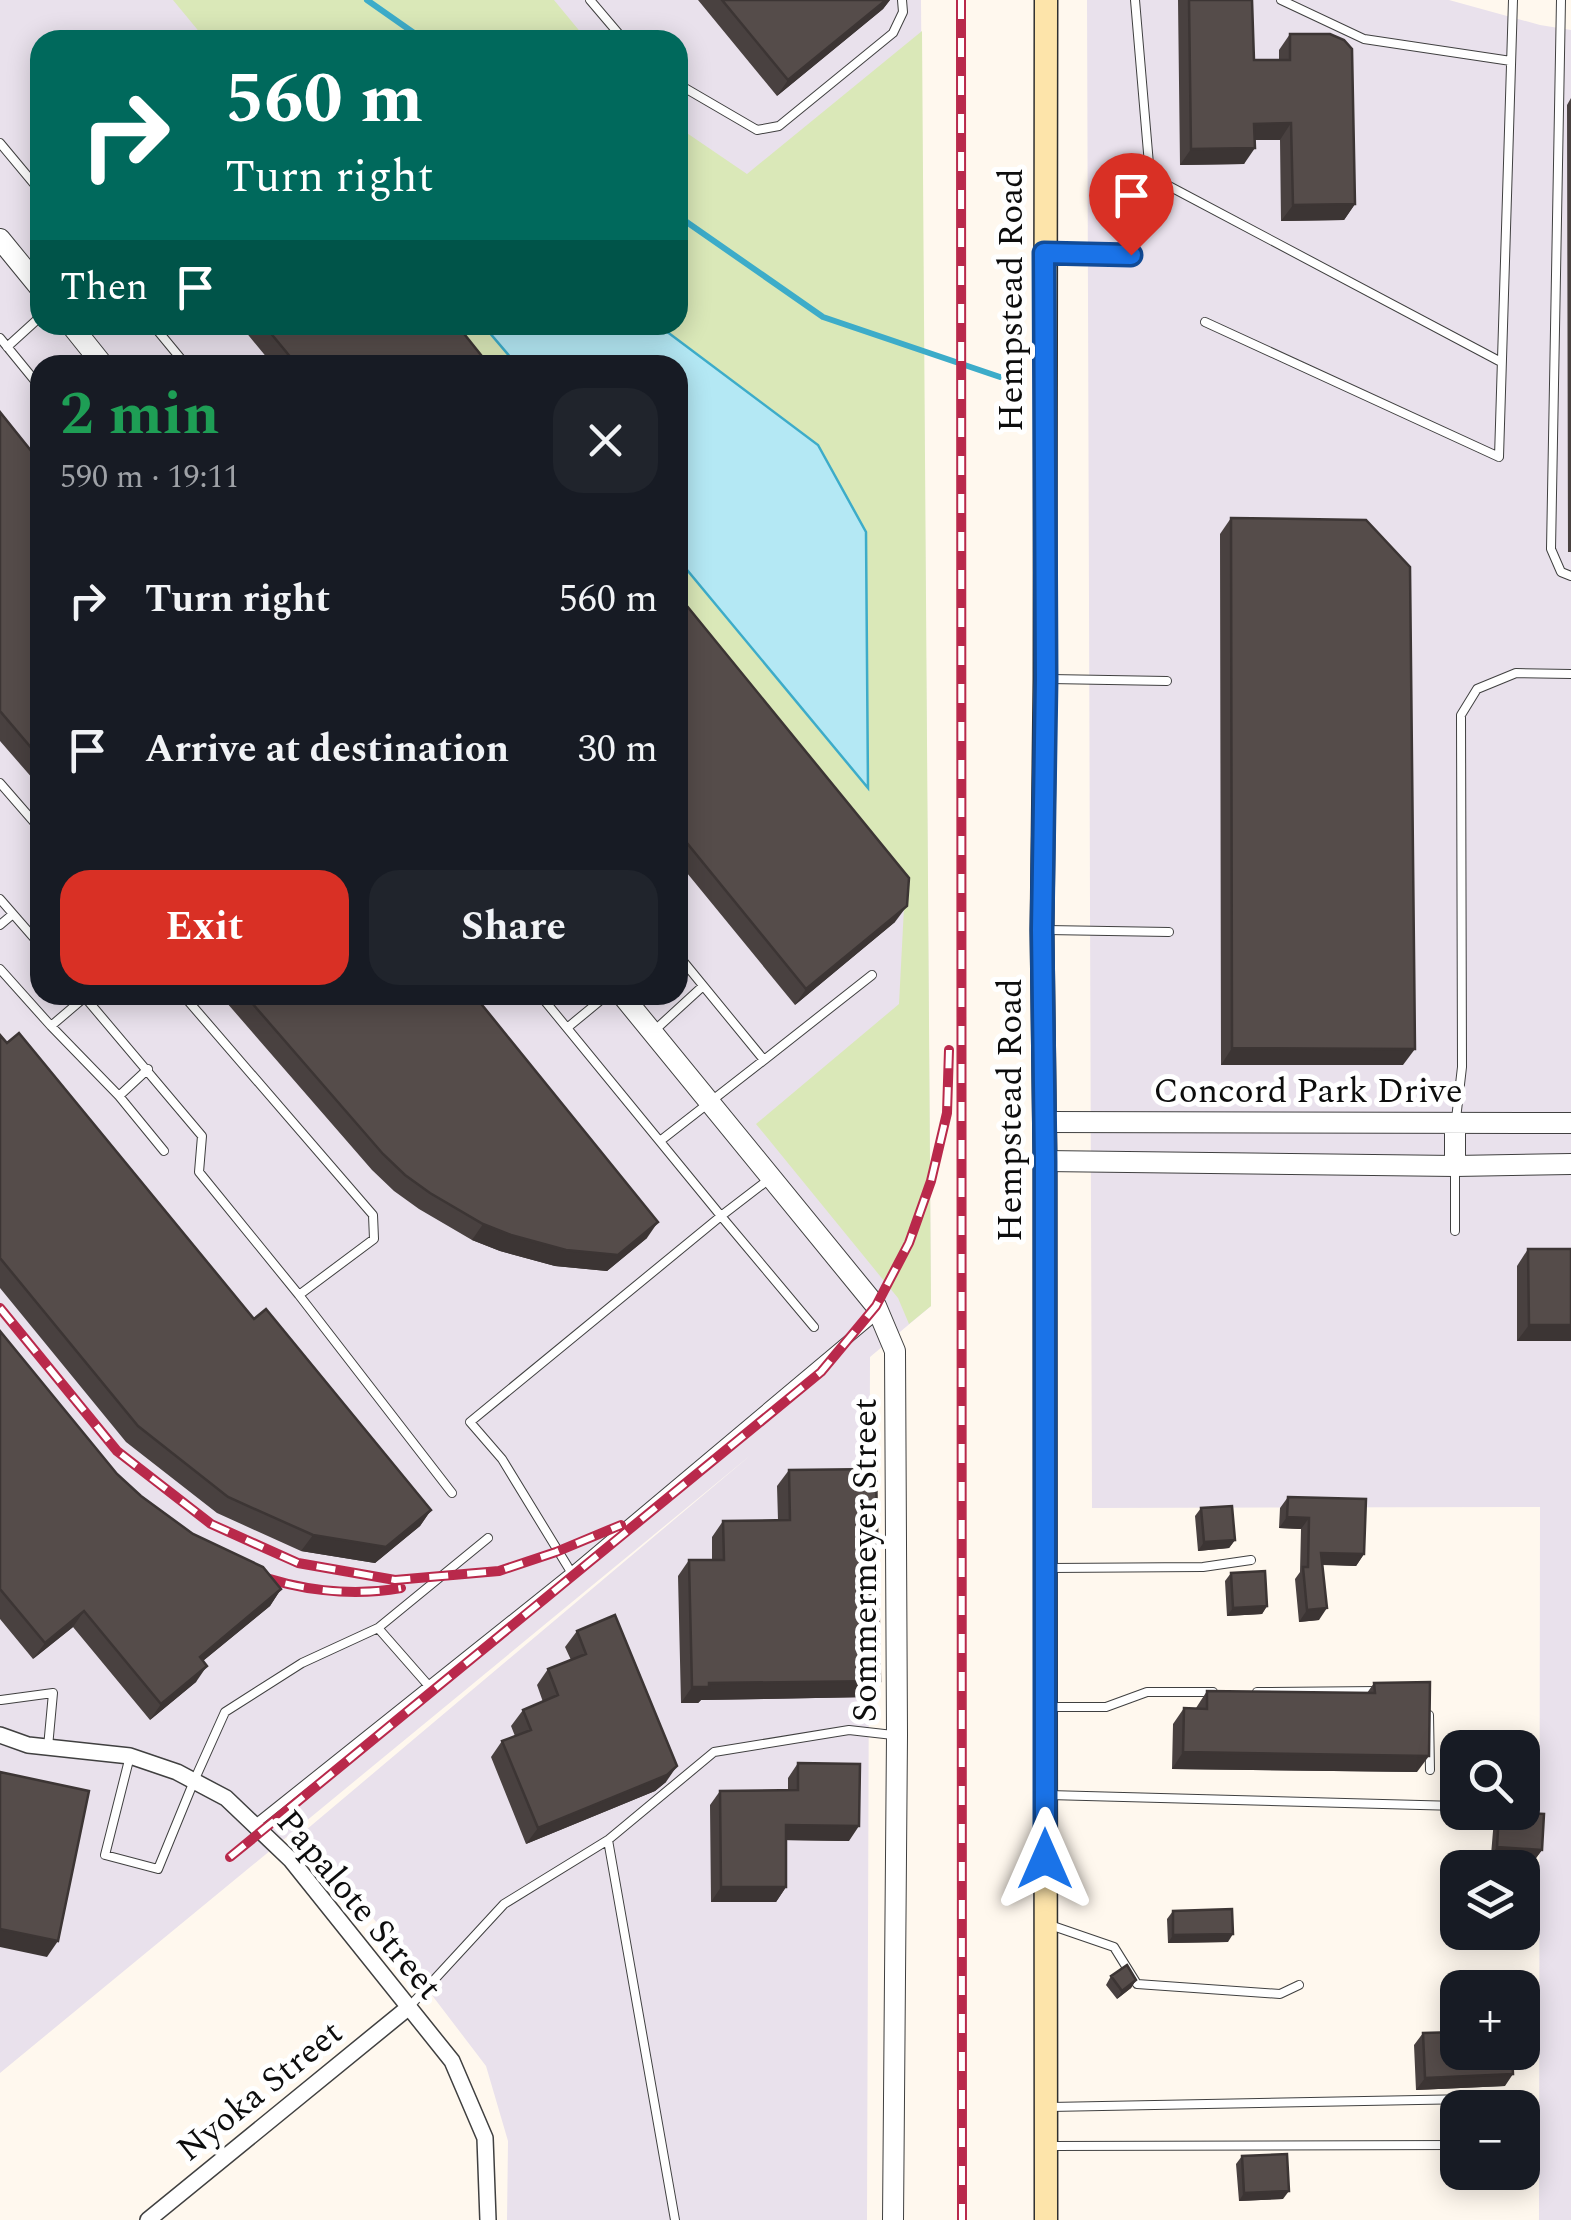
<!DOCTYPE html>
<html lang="en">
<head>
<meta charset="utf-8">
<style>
  :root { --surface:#171b24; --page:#20242c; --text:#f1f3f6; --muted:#9ea1a6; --accent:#d93025 }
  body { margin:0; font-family:Spectral,serif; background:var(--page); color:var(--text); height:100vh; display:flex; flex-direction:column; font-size:38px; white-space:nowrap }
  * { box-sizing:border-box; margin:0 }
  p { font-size:32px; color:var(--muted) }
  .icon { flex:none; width:55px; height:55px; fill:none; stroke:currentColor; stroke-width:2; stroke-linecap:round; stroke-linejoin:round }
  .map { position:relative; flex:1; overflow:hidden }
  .drawer { position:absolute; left:30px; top:355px; width:658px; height:650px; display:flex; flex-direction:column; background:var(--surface); border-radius:30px; box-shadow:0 5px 25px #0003 }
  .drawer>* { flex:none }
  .hud { position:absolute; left:30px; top:30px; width:658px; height:305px; border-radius:30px; box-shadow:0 5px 25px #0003; background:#00695c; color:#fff; overflow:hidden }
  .buttons { position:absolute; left:1440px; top:1730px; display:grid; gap:20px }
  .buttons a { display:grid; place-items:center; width:100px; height:100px; border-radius:20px; background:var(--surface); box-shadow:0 5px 25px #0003; font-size:50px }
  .pin { position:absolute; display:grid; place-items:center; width:85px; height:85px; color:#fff; margin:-102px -42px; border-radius:50% 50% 50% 0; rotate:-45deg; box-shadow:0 0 10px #0007 }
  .pin .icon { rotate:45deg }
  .me { position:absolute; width:110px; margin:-55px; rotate:0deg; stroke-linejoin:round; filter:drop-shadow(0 0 8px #0008) }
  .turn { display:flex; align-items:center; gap:35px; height:210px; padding:0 30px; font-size:45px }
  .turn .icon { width:130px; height:130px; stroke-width:2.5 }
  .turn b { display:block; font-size:70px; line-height:85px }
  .then { display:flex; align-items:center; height:95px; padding:0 30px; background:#0003; gap:20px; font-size:38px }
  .round { display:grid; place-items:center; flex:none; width:105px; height:105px; border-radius:30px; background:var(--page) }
  .overview { display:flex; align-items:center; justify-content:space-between; height:170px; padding:0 30px }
  h1 { font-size:60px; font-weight:700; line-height:75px; color:#1e9e55 }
  .primary-button { display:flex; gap:20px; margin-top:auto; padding:20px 30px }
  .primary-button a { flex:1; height:115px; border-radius:30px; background:var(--accent); color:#fff; font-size:40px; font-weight:700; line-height:115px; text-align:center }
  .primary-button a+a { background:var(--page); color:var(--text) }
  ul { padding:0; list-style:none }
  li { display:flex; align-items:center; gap:30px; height:150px; padding:0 30px }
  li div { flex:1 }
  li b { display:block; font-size:38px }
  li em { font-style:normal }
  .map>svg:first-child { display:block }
</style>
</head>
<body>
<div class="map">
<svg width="1571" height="2220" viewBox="0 0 1571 2220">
  <rect width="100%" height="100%" fill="#fff8ee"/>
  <path fill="#e9e1ec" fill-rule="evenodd" d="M0,0H921L931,1306L870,1357L867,2220H507L508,2141L486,2066L306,1830L752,1454L0,2073ZM40,40H678V325H40ZM40,365H678V995H40Z
    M1087,0H1449L1540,25L1571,30V2220H1539L1540,1507L1092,1508Z"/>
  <path fill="#dae8b8" d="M173,0H554L587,40H206Z
    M922,31L931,1306L909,1324L898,1298L756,1124L899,1004L905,888L678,612V365H474L441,325H678V127L747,174Z"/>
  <path fill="#b4e8f4" stroke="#3dacc9" stroke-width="2.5" d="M483,325H658L818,445L866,532L868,788L678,559V365H517Z"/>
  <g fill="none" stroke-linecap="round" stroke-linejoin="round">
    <path stroke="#3dacc9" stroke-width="6" d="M367,0L424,40
      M678,216L823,317L1000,377"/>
    <g stroke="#404040" stroke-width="10">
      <path id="service" d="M590,0L624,40
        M1135,0L1150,176
        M1281,0L1364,39L1511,61
        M1561,0L1551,549L1561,572L1571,576
        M678,84L757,130L779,126L893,33L903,12L902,0
        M0,143L40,191
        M1049,253L1131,255L1130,185L1150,176L1501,362
        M1205,322L1499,457L1513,0
        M153,325L186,365
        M0,338L40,387
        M7,347L40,317
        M1050,679L1167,681
        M0,783L40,829
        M0,899L40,945
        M0,925L13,914
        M1047,930L1169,932
        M678,955L764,1060L872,975
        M0,969L51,1026L119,1096
        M83,995L202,1136L199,1172L299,1295
        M183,995L373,1215L374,1239L299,1295L452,1493
        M540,995L721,1216L768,1180
        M51,1026L85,997
        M567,1028L607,995
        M655,1030L703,986
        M148,1069L119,1096L164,1151
        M1456,1119L1462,1067L1461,715L1477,689L1516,673L1571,674
        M660,1141L764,1060
        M1455,1231V1166
        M1051,1568L1203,1567L1251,1560
        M571,1572L502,1459L470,1422L721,1216L814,1327
        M428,1685L378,1628L488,1538
        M1257,1692L1378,1691
        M1,1700L53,1693L48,1747
        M1049,1707H1106L1147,1692H1213
        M1429,1715L1430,1770
        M130,1756L105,1855L158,1869L194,1781L225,1712L302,1663L378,1628
        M1049,1795L1458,1806
        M1522,1808H1527
        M254,1825L571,1572L877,1315
        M608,1840L675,2220
        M1050,1925L1114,1947L1137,1984L1280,1994L1299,1985
        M409,2007L504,1904L608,1840L714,1752L849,1730L893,1735
        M1050,2107L1526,2098
        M1050,2146L1458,2145"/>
    </g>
    <g stroke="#404040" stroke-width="18">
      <path id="minor" d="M0,1735L28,1745L130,1756L177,1772L226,1798L291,1860L452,2061L485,2138L488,2220
        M148,2220L409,2007"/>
    </g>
    <g stroke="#404040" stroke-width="22">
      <path id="tertiary" d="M0,239L40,288
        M71,325L103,365
        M622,995L876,1306L895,1351L897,1735L893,2220
        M1045,1122L1571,1123
        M1045,1161L1455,1166L1571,1164
        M1455,1166V1123"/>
    </g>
    <g stroke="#2f2f2f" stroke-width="25">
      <path id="secondary" d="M1046,0L1045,679L1042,930L1045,1161L1046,2220"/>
    </g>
    <use href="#service" stroke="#fff" stroke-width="8"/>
    <use href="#minor" stroke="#fff" stroke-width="15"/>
    <use href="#tertiary" stroke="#fff" stroke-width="20"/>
    <use href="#secondary" stroke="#fde4aa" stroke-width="22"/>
    <g stroke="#b9294b" stroke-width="10">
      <path id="rail" d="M961,0L962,2220
        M0,1308L117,1451L211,1524L298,1563L395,1580L499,1571L556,1552L621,1525
        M249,1572C296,1590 350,1597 401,1588
        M230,1857L821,1372L876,1306L909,1243L931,1181L947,1113L949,1050"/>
    </g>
    <use href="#rail" stroke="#fff" stroke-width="6" stroke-dasharray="19" stroke-linecap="butt"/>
  </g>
  <path fill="#494140" d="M698,0H890L883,9L777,96Z
    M1178,0H1252L1254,60H1279V50L1290,34L1355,204L1344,220L1281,221L1280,140H1255L1244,164L1180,165Z
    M1571,98V552H1568L1567,105Z
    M240,325H457L489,365H273Z
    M0,412L40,462V787L0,741Z
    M1231,518L1403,1065H1221L1220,534Z
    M678,595L895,922L795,1005L678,862Z
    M220,995H474L647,1238L607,1271L555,1266L500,1251L472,1240L419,1209L394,1191L372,1170Z
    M0,1035L254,1319L431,1510L420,1526L375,1563L301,1551L217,1513L126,1442L0,1288Z
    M1528,1249H1571V1341H1517V1266Z
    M0,1331L117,1474L141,1496L193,1534L281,1589L270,1606L203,1661L196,1682L150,1720L73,1627L33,1659L0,1619Z
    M789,1470L869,1697L701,1700L698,1703H681L678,1576L689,1560H712V1537L723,1521L778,1520L777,1486Z
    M1288,1497L1364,1554L1356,1566L1322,1565L1319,1620L1299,1622L1295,1579L1300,1572L1301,1529L1279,1528L1280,1508Z
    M1201,1508L1235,1540L1229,1548L1198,1551L1195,1516Z
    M1231,1573L1267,1606L1262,1614L1227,1616L1225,1581Z
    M577,1631L666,1782L655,1791L526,1844L491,1757L502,1741L515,1736L511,1726L523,1710L543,1702L537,1685L548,1669L571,1660L565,1647Z
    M1374,1683L1417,1772L1172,1769L1173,1724L1184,1708H1196L1207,1691L1367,1693Z
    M798,1763L849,1841L786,1840V1887L776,1902H711L710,1805L720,1791L788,1790V1778Z
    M1498,1812H1522L1542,1850L1536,1858L1491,1855L1494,1819Z
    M1173,1911L1228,1942L1168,1943L1167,1919Z
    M1111,1976L1136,1980L1131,1988L1117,1999L1106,1985Z
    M1423,2033L1505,2086L1416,2090L1414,2045Z
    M1242,2156L1283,2199L1239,2201L1236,2164Z"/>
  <path fill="#3c3534" d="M886,0H890L883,9L777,96L788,80Z
    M1291,123L1280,140H1243L1254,124Z
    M1255,148L1244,164L1180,165L1191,149Z
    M1355,204L1344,220L1281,221L1293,205Z
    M907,906L895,922L795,1005L806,989Z
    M1232,1048L1415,1049L1403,1065H1221Z
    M658,1222L647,1238L607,1271L555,1266L500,1251L472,1240L483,1224Z
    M1529,1325H1571V1341H1517Z
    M431,1510L420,1526L375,1563L301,1551L313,1535Z
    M1287,1517L1309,1518L1301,1529L1279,1528Z
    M1235,1540L1229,1548L1198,1551L1204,1542Z
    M1321,1553L1364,1554L1356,1566L1313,1564Z
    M281,1589L270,1606L188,1673L200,1657Z
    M1267,1606L1262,1614L1227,1616L1233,1608Z
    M1327,1608L1319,1620L1299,1622L1307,1610Z
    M84,1611L73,1627L33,1659L45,1643Z
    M207,1666L196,1682L150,1720L161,1704Z
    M880,1681L869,1697L701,1700L698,1703H681L692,1687L709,1683Z
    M1183,1752L1429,1756L1417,1772L1172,1769Z
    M677,1766L666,1782L655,1791L526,1844L538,1828Z
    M786,1825L859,1826L849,1841L776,1840Z
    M1497,1847L1542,1850L1536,1858L1491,1855Z
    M721,1887H786L776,1902H711Z
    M0,1929L58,1941L47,1957L0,1947Z
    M1233,1934L1228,1942L1168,1943L1173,1935Z
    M1136,1980L1131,1988L1117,1999L1122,1991Z
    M1513,2074L1505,2086L1416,2090L1425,2078Z
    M1289,2191L1283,2199L1239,2201L1244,2193Z"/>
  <path fill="#554c4a" stroke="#3c3534" stroke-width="2.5" d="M722,0H886L788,80Z
    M1189,0H1252L1254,60H1290V34H1330L1344,40L1352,49L1355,204L1293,205L1291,123L1254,124L1255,148L1191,149Z
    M218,34L223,40H211Z
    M264,325H457L489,365H297Z
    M0,412L40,462V758L0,711Z
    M1231,518L1366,520L1410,567L1415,1049L1232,1048Z
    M678,595L909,878L907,906L806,989L678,832Z
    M245,995H474L658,1222L618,1255L566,1250L511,1235L483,1224L430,1193L405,1175L383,1154Z
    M19,1033L254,1319L266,1309L431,1510L386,1547L313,1535L228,1497L138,1426L0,1258V1035L7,1043Z
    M1528,1249H1571V1325H1529Z
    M0,1331L117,1474L141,1496L193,1534L263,1567L281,1589L200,1657L207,1666L161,1704L84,1611L45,1643L0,1589Z
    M876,1469L880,1681L709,1683V1687H692L689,1560H724L723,1521L790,1520L789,1470Z
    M1288,1497L1366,1499L1364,1554L1321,1553L1327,1608L1307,1610L1303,1567H1308L1309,1518L1287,1517Z
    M1232,1506L1235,1540L1204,1542L1201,1508Z
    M1265,1571L1267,1606L1233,1608L1231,1573Z
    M615,1615L677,1766L667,1775L538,1828L502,1741L531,1730L523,1710L558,1695L548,1669L586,1654L577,1631Z
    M1430,1682L1429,1756L1183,1752L1184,1708L1207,1709V1691L1375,1693L1374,1683Z
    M798,1763L860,1764L859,1826L786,1825V1887H721L720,1791L798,1790Z
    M0,1772L89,1791L58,1941L0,1929Z
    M1499,1812L1544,1814L1542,1850L1497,1847Z
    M1232,1909L1233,1934L1173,1935V1911Z
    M1127,1965L1136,1980L1122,1991L1111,1976Z
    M1458,2032V2052H1512L1513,2074L1425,2078L1423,2033Z
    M1287,2154L1289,2191L1244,2193L1242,2156Z"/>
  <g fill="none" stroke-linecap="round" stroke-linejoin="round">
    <g stroke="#114b97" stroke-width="25">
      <path id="route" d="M1045,1859V1161L1042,930L1046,679L1044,253L1131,255"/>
    </g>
    <use href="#route" stroke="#1a73e8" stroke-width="18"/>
  </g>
  <g text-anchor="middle" stroke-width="10" stroke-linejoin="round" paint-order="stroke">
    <g font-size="35" fill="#0d0d0d" stroke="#fff">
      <text transform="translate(1010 300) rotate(-90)" y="12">Hempstead Road</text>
      <text x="1308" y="1102">Concord Park Drive</text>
      <text transform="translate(1009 1110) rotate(-90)" y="12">Hempstead Road</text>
      <text transform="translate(864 1560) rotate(-90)" y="12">Sommermeyer Street</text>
      <text transform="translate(360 1904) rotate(50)" y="12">Papalote Street</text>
      <text transform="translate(259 2090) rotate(-39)" y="12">Nyoka Street</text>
    </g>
  </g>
</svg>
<div class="buttons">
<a><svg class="icon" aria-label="search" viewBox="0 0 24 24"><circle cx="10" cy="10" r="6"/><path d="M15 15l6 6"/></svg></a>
<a><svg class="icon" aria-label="layers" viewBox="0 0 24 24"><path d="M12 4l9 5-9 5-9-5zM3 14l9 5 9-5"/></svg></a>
<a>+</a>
<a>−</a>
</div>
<div class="pin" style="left:1131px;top:255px;background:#d93025"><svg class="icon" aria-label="arrive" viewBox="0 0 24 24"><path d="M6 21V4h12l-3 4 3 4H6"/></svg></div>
<svg class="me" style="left:1045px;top:1859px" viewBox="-20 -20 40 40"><path d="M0-17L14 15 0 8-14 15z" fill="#1a73e8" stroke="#fff" stroke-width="4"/></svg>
<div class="hud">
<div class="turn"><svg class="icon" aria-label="right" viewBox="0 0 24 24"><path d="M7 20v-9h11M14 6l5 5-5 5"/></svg><div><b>560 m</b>Turn right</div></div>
<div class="then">Then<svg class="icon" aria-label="arrive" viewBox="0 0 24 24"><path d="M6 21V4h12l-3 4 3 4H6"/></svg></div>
</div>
<section class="drawer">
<div class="overview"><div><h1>2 min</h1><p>590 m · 19:11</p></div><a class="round"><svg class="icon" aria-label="close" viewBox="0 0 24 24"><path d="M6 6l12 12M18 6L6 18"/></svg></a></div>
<ul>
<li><svg class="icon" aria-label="right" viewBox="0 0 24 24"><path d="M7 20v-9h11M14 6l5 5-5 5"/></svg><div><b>Turn right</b></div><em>560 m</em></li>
<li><svg class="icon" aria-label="arrive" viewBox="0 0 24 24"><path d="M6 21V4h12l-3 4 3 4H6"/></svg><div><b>Arrive at destination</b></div><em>30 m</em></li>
</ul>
<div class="primary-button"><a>Exit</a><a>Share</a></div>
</section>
</div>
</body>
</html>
